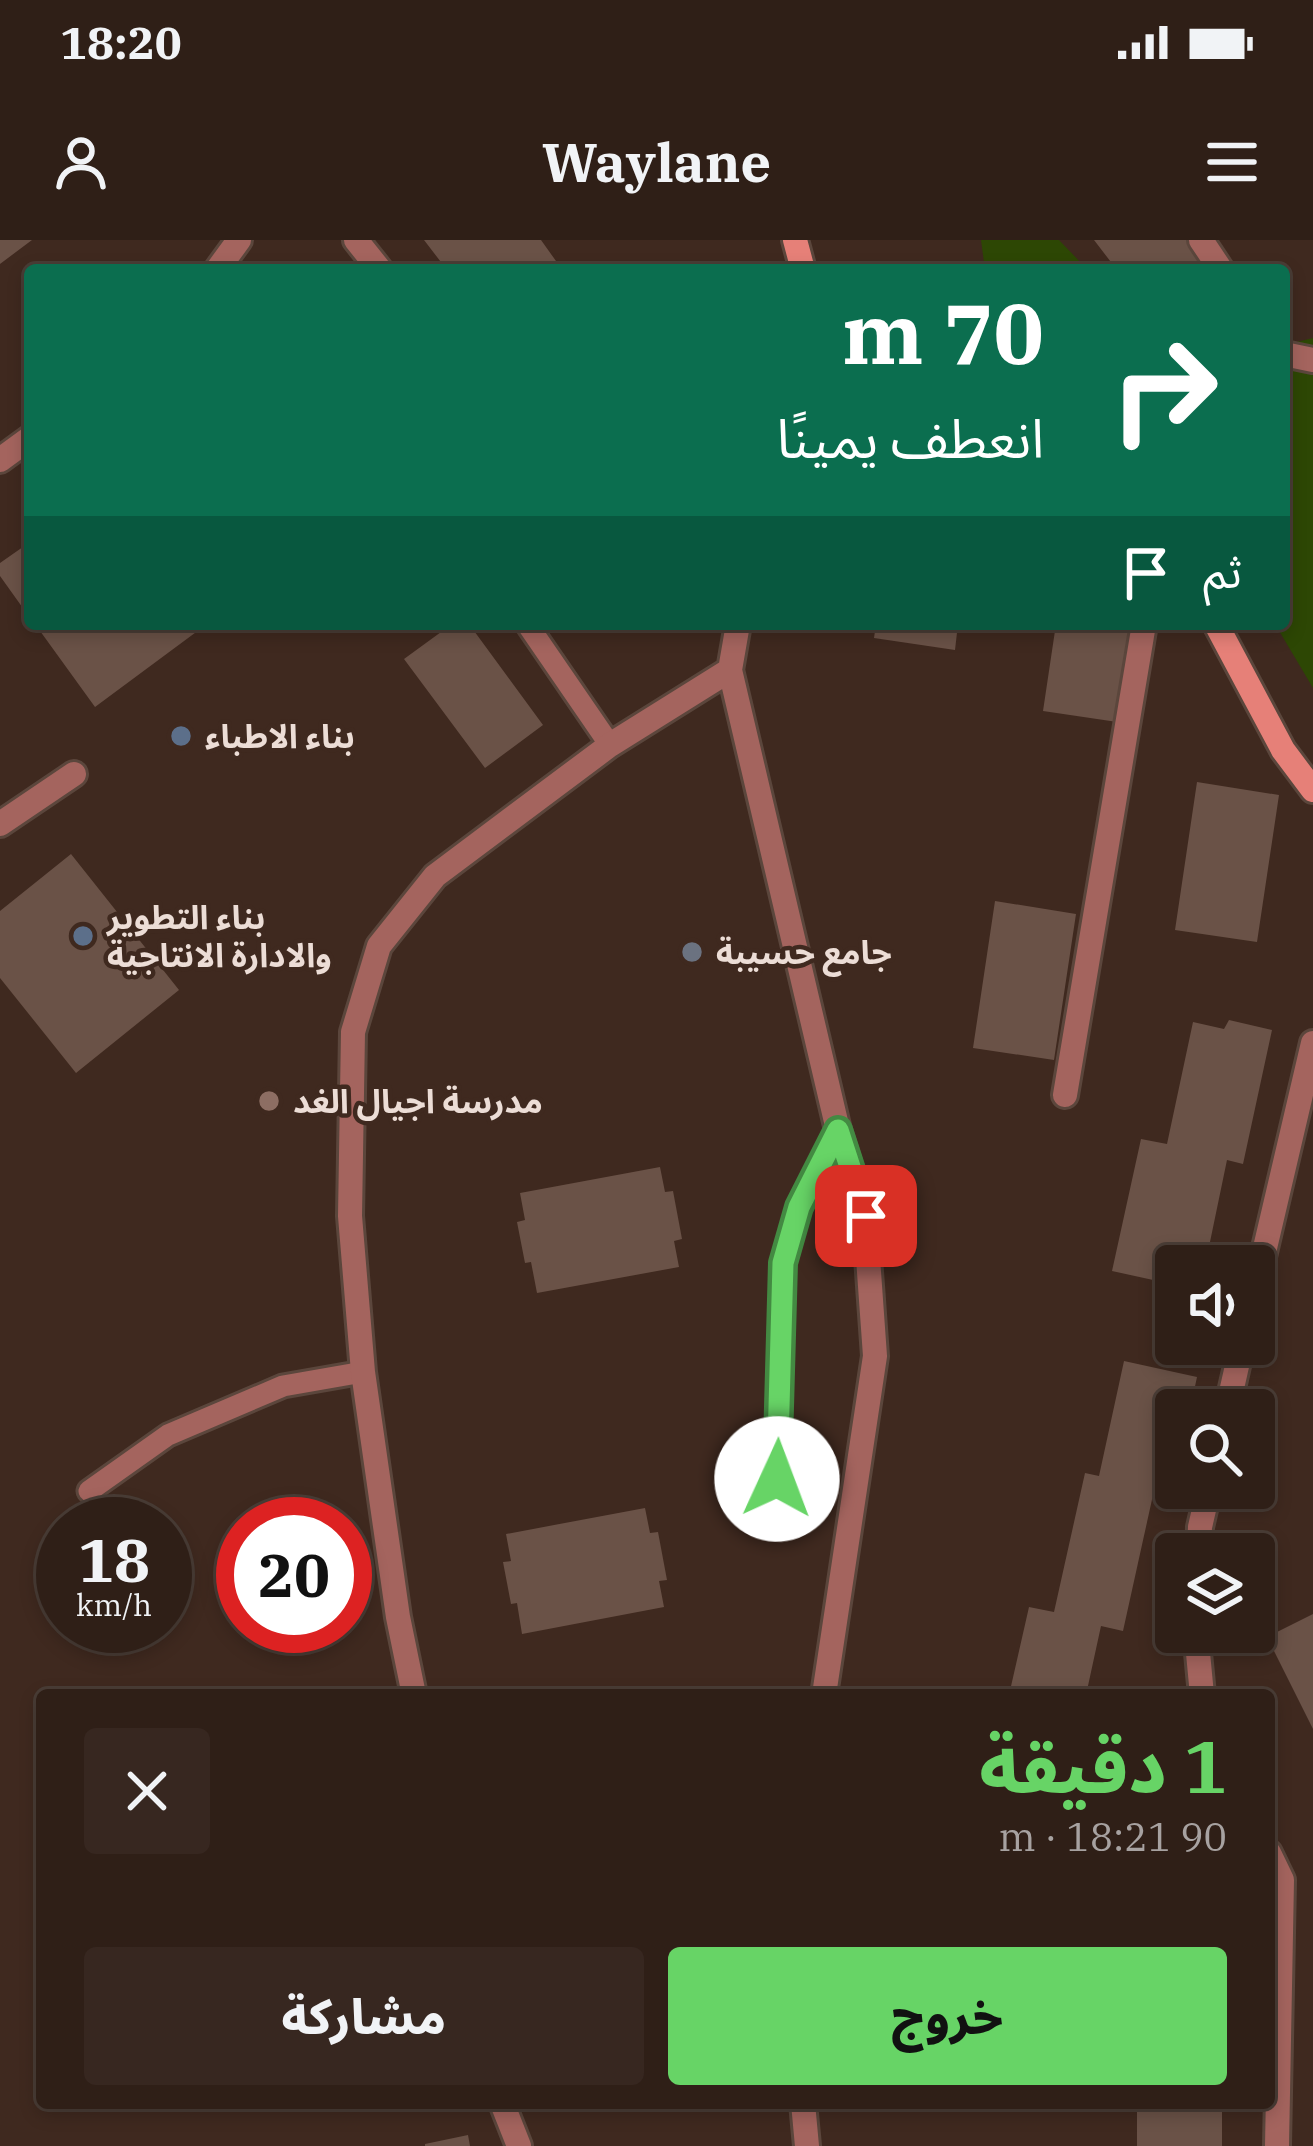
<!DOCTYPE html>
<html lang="ar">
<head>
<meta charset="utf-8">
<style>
  :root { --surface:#2f1f17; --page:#372720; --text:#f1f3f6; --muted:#a7a2a1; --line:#4a3d36; --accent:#67d466 }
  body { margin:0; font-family:"IBM Plex Serif","Noto Sans Arabic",serif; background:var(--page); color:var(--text); direction:rtl; height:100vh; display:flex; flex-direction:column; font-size:45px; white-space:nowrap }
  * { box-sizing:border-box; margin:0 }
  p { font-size:39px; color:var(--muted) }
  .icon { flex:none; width:66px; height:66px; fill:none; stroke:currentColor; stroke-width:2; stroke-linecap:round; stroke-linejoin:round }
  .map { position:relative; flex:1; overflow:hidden; direction:ltr }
  .panel { position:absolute; left:36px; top:1449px; width:1239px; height:420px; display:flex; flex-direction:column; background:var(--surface); border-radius:12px; box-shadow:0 6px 18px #0003,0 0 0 3px var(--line); direction:rtl }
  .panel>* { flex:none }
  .hud { position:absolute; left:24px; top:24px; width:1266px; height:366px; border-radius:12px; box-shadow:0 6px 18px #0003,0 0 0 3px var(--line); direction:rtl; background:#0b6e4f; color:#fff; overflow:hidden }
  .fabs { position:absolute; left:1155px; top:1005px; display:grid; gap:24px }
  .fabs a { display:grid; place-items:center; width:120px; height:120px; border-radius:12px; background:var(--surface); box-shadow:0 6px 18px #0003,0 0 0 3px var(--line); font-size:60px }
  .speed { position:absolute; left:36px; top:1257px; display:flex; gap:24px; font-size:60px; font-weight:700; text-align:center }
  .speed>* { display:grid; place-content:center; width:156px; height:156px; border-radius:50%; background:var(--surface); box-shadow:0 6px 18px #0003,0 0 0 3px var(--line); line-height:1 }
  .speed small { font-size:30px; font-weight:400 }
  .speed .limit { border:18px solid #d22; background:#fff; color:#111 }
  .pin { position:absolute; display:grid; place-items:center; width:102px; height:102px; color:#fff; margin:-51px; border-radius:24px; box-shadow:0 6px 18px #0006 }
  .me { position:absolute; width:132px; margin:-66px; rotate:2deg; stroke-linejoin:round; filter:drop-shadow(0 0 9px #0008) }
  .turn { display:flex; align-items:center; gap:42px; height:252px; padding:0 48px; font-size:54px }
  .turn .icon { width:156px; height:156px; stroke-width:2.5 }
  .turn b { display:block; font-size:84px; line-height:102px }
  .then { display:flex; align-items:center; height:114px; padding:0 48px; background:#0003; gap:24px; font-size:45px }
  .round { display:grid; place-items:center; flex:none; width:126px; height:126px; border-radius:12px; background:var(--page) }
  .summary { display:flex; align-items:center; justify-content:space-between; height:204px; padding:0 48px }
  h1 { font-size:72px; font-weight:800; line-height:90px; color:var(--accent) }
  .cta { display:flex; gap:24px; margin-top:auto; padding:24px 48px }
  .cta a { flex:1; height:138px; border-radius:12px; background:var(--accent); color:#111; font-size:48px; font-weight:800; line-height:138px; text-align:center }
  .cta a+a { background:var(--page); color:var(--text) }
  .status { display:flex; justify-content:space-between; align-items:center; height:84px; padding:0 60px; background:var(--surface); direction:ltr }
  .status svg { height:33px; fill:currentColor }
  header { display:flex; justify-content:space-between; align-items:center; height:156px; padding:0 48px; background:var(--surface); font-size:54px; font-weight:800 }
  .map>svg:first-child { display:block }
</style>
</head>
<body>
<div class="status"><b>18:20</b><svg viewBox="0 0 49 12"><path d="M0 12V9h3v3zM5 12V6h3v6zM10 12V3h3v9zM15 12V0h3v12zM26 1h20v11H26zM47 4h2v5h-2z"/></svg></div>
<header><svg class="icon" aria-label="menu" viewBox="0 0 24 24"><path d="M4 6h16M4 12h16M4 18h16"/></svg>Waylane<svg class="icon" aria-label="person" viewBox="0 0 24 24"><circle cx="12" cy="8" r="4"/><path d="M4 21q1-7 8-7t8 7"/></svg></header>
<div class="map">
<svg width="1313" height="1906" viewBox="0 0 1313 1906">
  <rect width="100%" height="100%" fill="#3f291f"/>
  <path fill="#2d4704" d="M981,0H1059L1088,30H985Z
    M1313,98V448L1275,384H1284V105Z"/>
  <path fill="#6a5247" d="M0,0H32L0,24Z
    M424,0H541L556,21L544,30H447Z
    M1094,0H1187L1207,30H1117Z
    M30,302V378L0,336V323Z
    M35,384H207L95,467Z
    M452,384H469L543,485L485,528L404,419Z
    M876,384H958L955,410L874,398Z
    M1056,384H1139L1124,483L1043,471Z
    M1197,542L1279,555L1257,702L1175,690Z
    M71,614L179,750L76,833L0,738V671Z
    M995,661L1076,674L1054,820L973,808Z
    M1229,780L1272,790L1243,924L1227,920L1205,1026H1176V1045L1112,1031L1141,899L1167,904L1193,782L1224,789Z
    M660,927L665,952L673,951L682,999L674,1001L679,1027L537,1053L531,1022L525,1023L517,982L525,980L520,953Z
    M1124,1121L1197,1137L1190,1170H1176V1196L1162,1257L1153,1255L1123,1391L1101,1386L1086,1455H1009L1029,1367L1054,1372L1085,1233L1099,1236Z
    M645,1268L650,1293L658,1292L667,1340L659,1341L664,1367L522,1394L517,1363L511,1364L503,1322L511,1321L506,1294Z
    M1313,1374V1489L1267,1397Z
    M1137,1863H1222V1906H1137Z
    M468,1895L470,1906H425V1904Z"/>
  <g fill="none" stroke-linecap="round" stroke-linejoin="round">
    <g stroke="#5b463c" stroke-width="27">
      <path id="lane" d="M527,384L610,505
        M777,1239L783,1023L799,967L838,890
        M89,1251L168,1195L283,1146L363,1132"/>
    </g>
    <g stroke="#5b463c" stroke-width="30">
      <path id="street" d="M356,0L380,30
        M1201,0L1221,30
        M217,30L239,0
        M1284,114L1313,120
        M0,220L30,198
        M738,384L730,430L838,890L865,976L875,1116L824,1455
        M0,584L74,534
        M1065,855L1144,384
        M1254,1055L1313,803
        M1227,1170L1242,1104
        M1199,1314L1200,1287L1209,1248
        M1196,1392L1202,1455
        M414,1455L398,1377L363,1132L350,976L353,792L379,706L435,636L610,505L730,430
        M1269,1613L1282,1640L1277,1906
        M502,1863L519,1906
        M803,1863L807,1906"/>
    </g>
    <g stroke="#5b463c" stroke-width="30">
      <path id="secondary" d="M795,0L803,30
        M1216,384L1283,510L1313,550"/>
    </g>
    <use href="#lane" stroke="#a4645e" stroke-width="21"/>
    <use href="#street" stroke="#a4645e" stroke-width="24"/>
    <use href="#secondary" stroke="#e68078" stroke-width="24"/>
  </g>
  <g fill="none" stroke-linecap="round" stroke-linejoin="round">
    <g stroke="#438a42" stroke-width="30">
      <path id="route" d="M777,1239L783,1023L799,967L838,890L866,976"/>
    </g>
    <use href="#route" stroke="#67d466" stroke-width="21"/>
  </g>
  <g fill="#5c6f8a" stroke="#3f291f" stroke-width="4.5">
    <circle cx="181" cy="496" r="12"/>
    <circle cx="83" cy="696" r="12"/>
  </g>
  <circle fill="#6b7280" stroke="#3f291f" stroke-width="4.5" cx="692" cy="712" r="12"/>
  <circle fill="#8d6e63" stroke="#3f291f" stroke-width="4.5" cx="269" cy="861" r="12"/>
  <g text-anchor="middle" stroke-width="9" stroke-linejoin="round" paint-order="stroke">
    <g font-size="33" font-weight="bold" fill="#ecddd6" stroke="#3f291f" text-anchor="start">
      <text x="205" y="508">بناء الاطباء</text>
      <text x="107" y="689">بناء التطوير<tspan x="107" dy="38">والادارة الانتاجية</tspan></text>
      <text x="716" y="724">جامع حسيبة</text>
      <text x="293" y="873">مدرسة اجيال الغد</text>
    </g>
  </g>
</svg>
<div class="fabs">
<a><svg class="icon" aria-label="sound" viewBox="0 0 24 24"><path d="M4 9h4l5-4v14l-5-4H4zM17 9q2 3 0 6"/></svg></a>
<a><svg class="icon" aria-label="search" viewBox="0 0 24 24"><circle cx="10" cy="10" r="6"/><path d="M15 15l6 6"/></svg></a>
<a><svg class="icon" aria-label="layers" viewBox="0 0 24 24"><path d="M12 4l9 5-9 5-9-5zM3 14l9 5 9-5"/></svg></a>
</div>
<div class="speed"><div>18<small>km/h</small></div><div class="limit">20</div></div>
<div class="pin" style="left:866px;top:976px;background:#d93025"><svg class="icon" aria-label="arrive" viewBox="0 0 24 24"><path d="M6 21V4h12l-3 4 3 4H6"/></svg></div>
<svg class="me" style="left:777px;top:1239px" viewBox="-20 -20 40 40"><circle r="19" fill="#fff"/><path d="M0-13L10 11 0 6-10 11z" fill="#67d466"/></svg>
<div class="hud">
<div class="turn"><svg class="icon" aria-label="right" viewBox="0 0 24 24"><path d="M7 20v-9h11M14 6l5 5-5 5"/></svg><div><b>70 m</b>انعطف يمينًا</div></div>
<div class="then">ثم<svg class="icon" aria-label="arrive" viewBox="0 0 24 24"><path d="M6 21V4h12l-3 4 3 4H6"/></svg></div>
</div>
<section class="panel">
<div class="summary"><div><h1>1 دقيقة</h1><p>90 m · 18:21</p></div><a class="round"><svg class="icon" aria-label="close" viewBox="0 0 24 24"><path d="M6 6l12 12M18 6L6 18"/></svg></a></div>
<div class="cta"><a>خروج</a><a>مشاركة</a></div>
</section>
</div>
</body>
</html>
